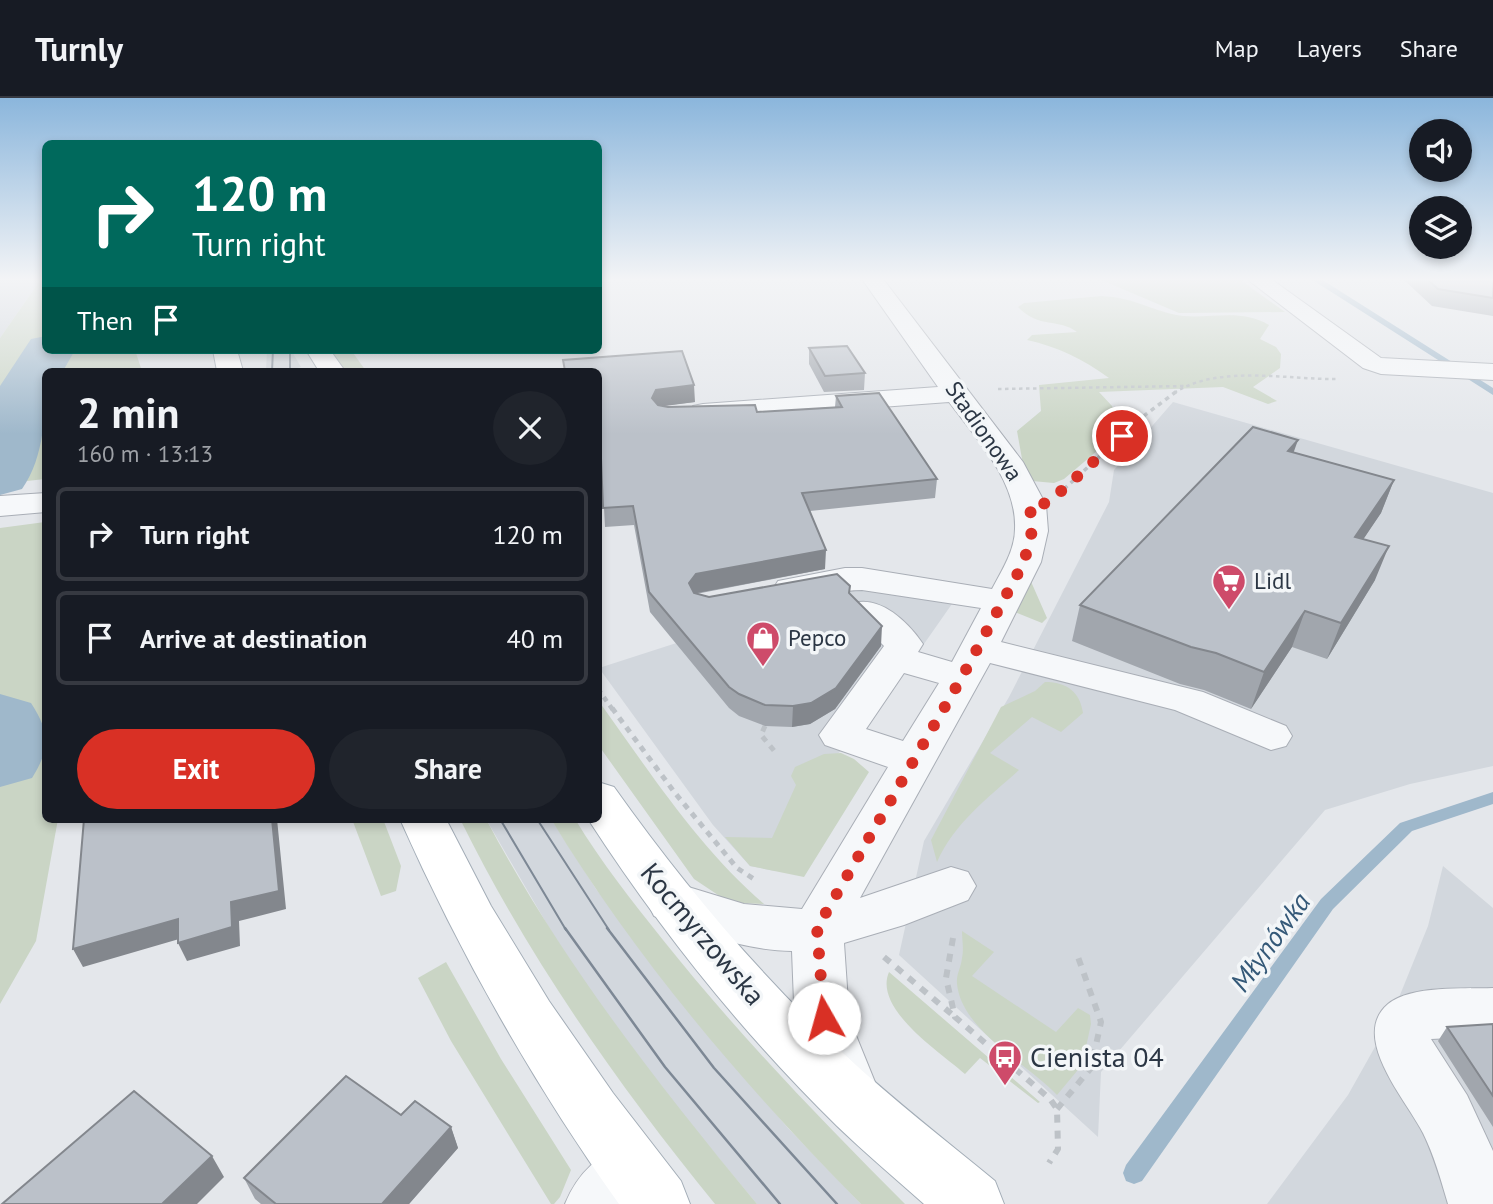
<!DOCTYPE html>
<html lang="en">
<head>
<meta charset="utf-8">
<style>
  :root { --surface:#171b24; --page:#20242c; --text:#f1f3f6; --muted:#9ea1a6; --line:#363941; --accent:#d93025 }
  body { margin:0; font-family:"PT Sans",sans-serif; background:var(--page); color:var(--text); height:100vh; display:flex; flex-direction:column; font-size:26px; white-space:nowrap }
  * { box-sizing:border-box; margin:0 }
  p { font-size:23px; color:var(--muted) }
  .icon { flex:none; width:38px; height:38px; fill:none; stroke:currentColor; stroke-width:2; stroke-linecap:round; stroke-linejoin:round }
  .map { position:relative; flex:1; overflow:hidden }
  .drawer { position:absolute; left:42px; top:270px; width:560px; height:455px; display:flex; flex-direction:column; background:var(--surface); border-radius:10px; box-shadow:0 4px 10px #0003 }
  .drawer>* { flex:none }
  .guide { position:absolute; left:42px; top:42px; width:560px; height:214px; border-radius:10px; box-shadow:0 4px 10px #0003; background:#00695c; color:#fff; overflow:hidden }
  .controls { position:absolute; left:1409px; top:21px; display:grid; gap:14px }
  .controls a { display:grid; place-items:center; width:63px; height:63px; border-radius:50%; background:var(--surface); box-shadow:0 4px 10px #0003; font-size:35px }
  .pin { position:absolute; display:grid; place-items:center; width:60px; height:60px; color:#fff; margin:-30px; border:4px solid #fff; border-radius:50%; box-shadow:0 2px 7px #0007 }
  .me { position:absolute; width:77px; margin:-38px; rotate:353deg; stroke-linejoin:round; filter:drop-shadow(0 0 5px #0008) }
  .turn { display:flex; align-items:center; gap:24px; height:147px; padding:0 35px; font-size:32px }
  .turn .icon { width:91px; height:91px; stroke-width:2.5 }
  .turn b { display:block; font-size:49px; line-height:60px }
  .then { display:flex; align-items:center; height:66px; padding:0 35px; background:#0003; gap:14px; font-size:26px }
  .round { display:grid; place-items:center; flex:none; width:74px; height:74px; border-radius:37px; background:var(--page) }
  .headline { display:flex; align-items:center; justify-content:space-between; height:119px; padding:0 35px }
  h1 { font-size:42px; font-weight:700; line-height:52px }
  .action { display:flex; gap:14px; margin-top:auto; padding:14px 35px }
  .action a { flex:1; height:80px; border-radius:42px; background:var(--accent); color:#fff; font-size:28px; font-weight:700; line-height:80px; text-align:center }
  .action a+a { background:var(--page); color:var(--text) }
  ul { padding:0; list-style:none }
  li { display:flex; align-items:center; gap:21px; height:94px; margin:0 14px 10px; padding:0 21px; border:4px solid var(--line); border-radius:10px }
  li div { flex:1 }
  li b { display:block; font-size:26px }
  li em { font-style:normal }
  header { display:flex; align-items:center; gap:42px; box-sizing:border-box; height:98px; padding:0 35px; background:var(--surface); border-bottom:2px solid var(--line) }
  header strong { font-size:33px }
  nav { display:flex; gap:38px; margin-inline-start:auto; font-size:24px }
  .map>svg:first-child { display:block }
</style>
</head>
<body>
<header>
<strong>Turnly</strong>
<nav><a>Map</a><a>Layers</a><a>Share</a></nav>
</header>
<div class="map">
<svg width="1493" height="1106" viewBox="0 0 1493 1106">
  <rect width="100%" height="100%" fill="#e4e7eb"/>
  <path fill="#d2d7dd" d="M0,181H41L0,240Z
    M267,252H291L301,269L297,270L298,273H266Z
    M1173,304L1493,395V668L1410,686L1325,712L1101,974L1098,1039L899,857L924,743L1009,599L1109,404L1114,372Z
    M853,488L954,503L903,576L846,649L804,683L775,773L750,768L713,727L599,570Z
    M486,721H551L596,791L675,895L787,1029L861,1106H757L678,1011L593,898L555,840Z
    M1443,768L1493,810V1106H1267L1348,997L1389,924L1428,828Z"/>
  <path fill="#cad5c5" d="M41,181H45L46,252H135L142,273H46L45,381L0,386V240Z
    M1099,181H1239L1285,214L1179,215Z
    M1102,198C1134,200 1144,209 1172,216C1204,224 1238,208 1269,227L1260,241L1276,249L1281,256L1280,270L1253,289L1277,303L1268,306L1223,289L1099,294L1112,308L1118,322L1104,347L1064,381L1054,385L1032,383L1024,372L1017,333L1041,313L1039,287L1109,280C1083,261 1058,249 1027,242L1032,237L1077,234C1059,220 1039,231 1018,209L1024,205Z
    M330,252H351L366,273H344Z
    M45,424L46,721H58L36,843L0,906V430Z
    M1029,479L1047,520L1042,525L1012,513Z
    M1045,584C1067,584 1080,594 1083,615L1061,634L1032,619L990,655L1019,672C988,700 954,725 937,764L931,742L1001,609L1035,593Z
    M598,602C649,673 698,749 764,806L739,805L724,801L694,781L599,648Z
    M841,655L854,661L869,674L804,779L750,768L725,739L772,740L796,687L791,678L795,669L824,656Z
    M352,721H383L401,768L396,793L381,798Z
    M460,721H486C560,861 656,984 757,1106H715C618,987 528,859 460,721Z
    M551,721H575C601,764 632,803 663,842C738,936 820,1021 905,1106H861C747,991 635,860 551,721Z
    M962,833L994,854L972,878L1056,934L1078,910L1090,917L1091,926L1082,967L1057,997C1027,965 962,933 957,886C956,876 961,870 962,860C964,851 962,842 962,833Z
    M446,864L501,961L571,1072L560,1099L554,1106H551L451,943L418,880Z
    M889,874L1040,1004L1038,1005L980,960L965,976C940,954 873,911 889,874Z"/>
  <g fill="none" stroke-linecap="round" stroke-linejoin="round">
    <path fill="#9fb8cb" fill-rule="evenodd" d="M1311,181H1321L1493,290V297Z
      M21,295L24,296V300L0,306V300Z
      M1493,694V706L1412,733L1333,811L1142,1083L1134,1086L1126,1083L1123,1075L1126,1067L1321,801L1400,725Z"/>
    <path fill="#9fb8cb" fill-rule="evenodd" d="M46,238V252H75L63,273H46C46,311 45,359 22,391L0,397V288L31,241Z
      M0,596L31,605C50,635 51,649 32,680L0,689Z"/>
    <g stroke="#a9aeb6" stroke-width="2">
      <path id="minor" d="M862,181H883L1023,364L1046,407L1048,433L1041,464L1001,544L1203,594L1286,628L1292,638L1286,648L1271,652L1175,612L990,565L860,800L951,769L968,774L976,788L968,802L904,827L844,845L848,904L855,935L877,989L869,1008L848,1016L827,1008L806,963L799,935L794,904L792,853C744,852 698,835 654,818L647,804L654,790L672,784L744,806L802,811L888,669L825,647L819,637L884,548L849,513L854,505C881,498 908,524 923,546L918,554L952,564L981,510L862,492C834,492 805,505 778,499L773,491L778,483L845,470H862L992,491C1002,472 1015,452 1015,431C1017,383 976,340 949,304L703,322L693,320L689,314L693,308L703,306L938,289ZM904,575L939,585L903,643L866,631Z
        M1247,181H1271L1381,260L1493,266V282L1381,276L1363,270Z
        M46,395V414L0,418V398Z
        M1493,890V938L1431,941L1467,997L1493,1053V1106H1448C1441,1082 1434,1057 1423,1035C1407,1003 1349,939 1388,906C1411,887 1465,891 1493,890Z
        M632,1042L654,1051L663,1073L654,1095L643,1106H565C578,1074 600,1055 632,1042Z"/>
    </g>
    <g stroke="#a3adb7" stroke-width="2">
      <path id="major" d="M213,252H237L243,273H217Z
        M306,252H330L345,273H319Z
        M598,684L614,689C682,785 758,875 844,956C892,1001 944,1041 995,1083L1004,1106H924C895,1080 865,1055 837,1028C742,935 660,832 588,721H598Z
        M400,721H446L491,808L549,903L613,995L681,1083L690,1106H619C533,985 460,856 400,721Z"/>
    </g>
    <path stroke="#bdc2c7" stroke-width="2.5" stroke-dasharray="3.5 3.5" stroke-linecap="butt" d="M998,291L1185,288
      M1174,295C1219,266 1287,282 1338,281"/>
    <path stroke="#bdc2c7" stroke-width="3.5" stroke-dasharray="4.5 4.5" stroke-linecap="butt" d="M1064,391L1145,317L1177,293"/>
    <path stroke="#bdc2c7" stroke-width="4.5" stroke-dasharray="5 5" stroke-linecap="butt" d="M598,591L613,612"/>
    <path stroke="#bdc2c7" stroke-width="5" stroke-dasharray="6 6" stroke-linecap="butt" d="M612,610L675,695L737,770L757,783
      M765,628L761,637L776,655"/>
    <path stroke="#bdc2c7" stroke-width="6" stroke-dasharray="8 8" stroke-linecap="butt" d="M953,840L946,880L955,919L1050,1001L1057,1011L1058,1051L1049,1065
      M884,859L955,919
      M1057,1011L1091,970L1101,924L1078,859"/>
    <use href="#minor" fill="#f6f8fa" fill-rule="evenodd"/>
    <use href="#major" fill="#fff" fill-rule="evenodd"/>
    <path stroke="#7d8895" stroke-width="2" d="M290,252V273
      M272,273L273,252
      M500,721L566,832
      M537,721L609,832"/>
    <path stroke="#7d8895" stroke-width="2.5" d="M565,830L665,969L780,1106
      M607,830L714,970L837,1106"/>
  </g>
  <path fill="#a1a6ad" d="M1403,181H1493V218L1432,208Z
    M809,250L865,275L864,292L824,294L809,266Z
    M598,273L695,304L661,308L668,309L757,314L835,309L836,298L937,381L935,400L810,413L825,471L696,496L709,499L850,488V496L881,548L835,611L810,626L792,629L765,628L739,618L729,610L650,514L634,427L605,429L601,352L598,350Z
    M1293,354L1394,382L1381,415L1363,441L1375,482L1327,561L1292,549L1251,611L1204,592L1180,586L1072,543L1080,507Z
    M1493,926V1029L1438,943L1447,929Z
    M401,1017L451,1029L458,1050L409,1106H261L255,1101L244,1080Z"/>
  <path fill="#83878d" d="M694,287L695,304L657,309L652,300L656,292Z
    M1298,342L1287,373L1288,353Z
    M1394,382L1381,415L1342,473L1355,439Z
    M1389,448L1375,482L1327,561L1341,525Z
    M826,452L825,471L697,495L690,505L689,485L696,476Z
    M1305,513L1292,549L1251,611L1264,574Z
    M882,528L881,548L835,611L810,626L792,629L793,608Z
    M272,721H277L286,811L239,823L240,848L187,863L178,845L231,804Z
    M178,821L186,839L83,869L73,851Z
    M451,1029L458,1050L409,1106H382Z
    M212,1058L224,1079L197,1106H162Z"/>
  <path fill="#bbc1c9" stroke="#83878d" stroke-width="2" d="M1427,181H1493V200L1438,191Z
    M847,248L865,275L825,278L809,250Z
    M682,253L694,287L656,292L652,300L658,307L668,309L755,307L757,314L842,309L836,298L879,295L937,381L802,395L826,452L696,476L689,485L694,495L709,499L837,476L850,488L849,495L882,528L836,590L811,605L793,608L765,607L739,596L729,589L649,494L633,408L603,410L600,336L598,334V273H565L563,262Z
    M1253,329L1298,342L1288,353L1394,382L1355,439L1389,448L1341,525L1305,513L1264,574L1216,555L1191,549L1080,507Z
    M84,721H272L279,793L231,804L232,829L178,845V821L73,851Z
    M1493,926V998L1447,929Z
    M346,978L401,1017L415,1003L451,1029L382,1106H276L244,1080Z
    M134,993L212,1058L162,1106H2Z"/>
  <linearGradient id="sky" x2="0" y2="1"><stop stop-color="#8bb6dc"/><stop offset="0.54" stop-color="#f3f4f6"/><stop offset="1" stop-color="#f3f4f6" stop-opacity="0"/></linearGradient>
  <rect width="1493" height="336" fill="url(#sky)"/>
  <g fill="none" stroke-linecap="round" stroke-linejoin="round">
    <path stroke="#d93025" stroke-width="12" stroke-dasharray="0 21.6" d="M824,920L817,830L962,579L1024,464L1032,433L1030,407L1048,405L1122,338"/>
  </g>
  <defs>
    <g id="supermarket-pin" transform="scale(1.75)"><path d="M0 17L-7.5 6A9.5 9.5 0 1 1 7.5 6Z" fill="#ce4b6a" stroke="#f3f6f8"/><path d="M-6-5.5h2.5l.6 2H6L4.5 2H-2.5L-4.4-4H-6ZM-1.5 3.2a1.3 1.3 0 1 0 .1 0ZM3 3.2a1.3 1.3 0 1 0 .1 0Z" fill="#fff"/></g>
    <g id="shop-pin" transform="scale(1.75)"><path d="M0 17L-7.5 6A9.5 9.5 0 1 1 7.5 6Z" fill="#ce4b6a" stroke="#f3f6f8"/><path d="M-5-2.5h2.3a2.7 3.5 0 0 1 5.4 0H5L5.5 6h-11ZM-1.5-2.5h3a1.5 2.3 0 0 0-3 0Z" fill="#fff"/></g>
    <g id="bus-pin" transform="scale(1.75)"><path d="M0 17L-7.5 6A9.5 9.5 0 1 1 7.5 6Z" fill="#ce4b6a" stroke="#f3f6f8"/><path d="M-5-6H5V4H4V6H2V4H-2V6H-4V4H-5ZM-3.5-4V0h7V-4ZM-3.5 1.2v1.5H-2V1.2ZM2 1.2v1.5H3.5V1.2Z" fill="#fff"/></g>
  </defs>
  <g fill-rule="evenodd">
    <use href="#supermarket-pin" x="1229" y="483"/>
    <use href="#shop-pin" x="763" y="540"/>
    <use href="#bus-pin" x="1005" y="959"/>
  </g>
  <g text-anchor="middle" stroke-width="7" stroke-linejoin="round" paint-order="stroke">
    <g font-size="23" fill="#2b3644" stroke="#f3f6f8">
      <text transform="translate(984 333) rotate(55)" y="8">Stadionowa</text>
    </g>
    <g font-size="23" fill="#2b3644" stroke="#f3f6f8" text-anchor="start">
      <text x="1254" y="491">Lidl</text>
      <text x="788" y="548">Pepco</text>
    </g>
    <g font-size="28" fill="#2b3644" stroke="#f3f6f8">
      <text transform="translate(703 836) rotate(50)" y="10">Kocmyrzowska</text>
    </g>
    <g font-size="28" font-style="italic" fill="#355978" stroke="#f3f6f8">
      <text transform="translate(1270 844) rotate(-54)" y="10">Młynówka</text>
    </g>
    <g font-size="28" fill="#2b3644" stroke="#f3f6f8" text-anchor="start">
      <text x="1030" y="969">Cienista 04</text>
    </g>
  </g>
</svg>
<div class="controls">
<a><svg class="icon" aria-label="sound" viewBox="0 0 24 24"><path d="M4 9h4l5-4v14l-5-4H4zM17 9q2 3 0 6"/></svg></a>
<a><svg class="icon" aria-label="layers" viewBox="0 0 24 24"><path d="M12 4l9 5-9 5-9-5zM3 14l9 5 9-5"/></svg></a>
</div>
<div class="pin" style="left:1122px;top:338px;background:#d93025"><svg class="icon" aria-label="arrive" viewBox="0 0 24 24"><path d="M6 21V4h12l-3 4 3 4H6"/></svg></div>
<svg class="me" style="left:824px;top:920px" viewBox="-20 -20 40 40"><circle r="19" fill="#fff"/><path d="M0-13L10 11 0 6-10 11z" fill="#d93025"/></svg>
<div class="guide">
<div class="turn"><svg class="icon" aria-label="right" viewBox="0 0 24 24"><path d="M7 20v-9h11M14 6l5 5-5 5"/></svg><div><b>120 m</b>Turn right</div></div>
<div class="then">Then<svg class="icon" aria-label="arrive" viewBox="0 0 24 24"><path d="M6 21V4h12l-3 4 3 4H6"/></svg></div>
</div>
<section class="drawer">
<div class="headline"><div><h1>2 min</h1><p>160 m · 13:13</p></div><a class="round"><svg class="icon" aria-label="close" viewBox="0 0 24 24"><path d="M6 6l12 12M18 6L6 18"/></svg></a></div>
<ul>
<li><svg class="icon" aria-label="right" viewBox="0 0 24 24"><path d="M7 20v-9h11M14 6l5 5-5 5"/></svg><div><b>Turn right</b></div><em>120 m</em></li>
<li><svg class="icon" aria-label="arrive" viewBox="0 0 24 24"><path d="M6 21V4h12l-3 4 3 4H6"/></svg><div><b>Arrive at destination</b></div><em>40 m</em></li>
</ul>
<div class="action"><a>Exit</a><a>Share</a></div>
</section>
</div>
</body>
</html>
